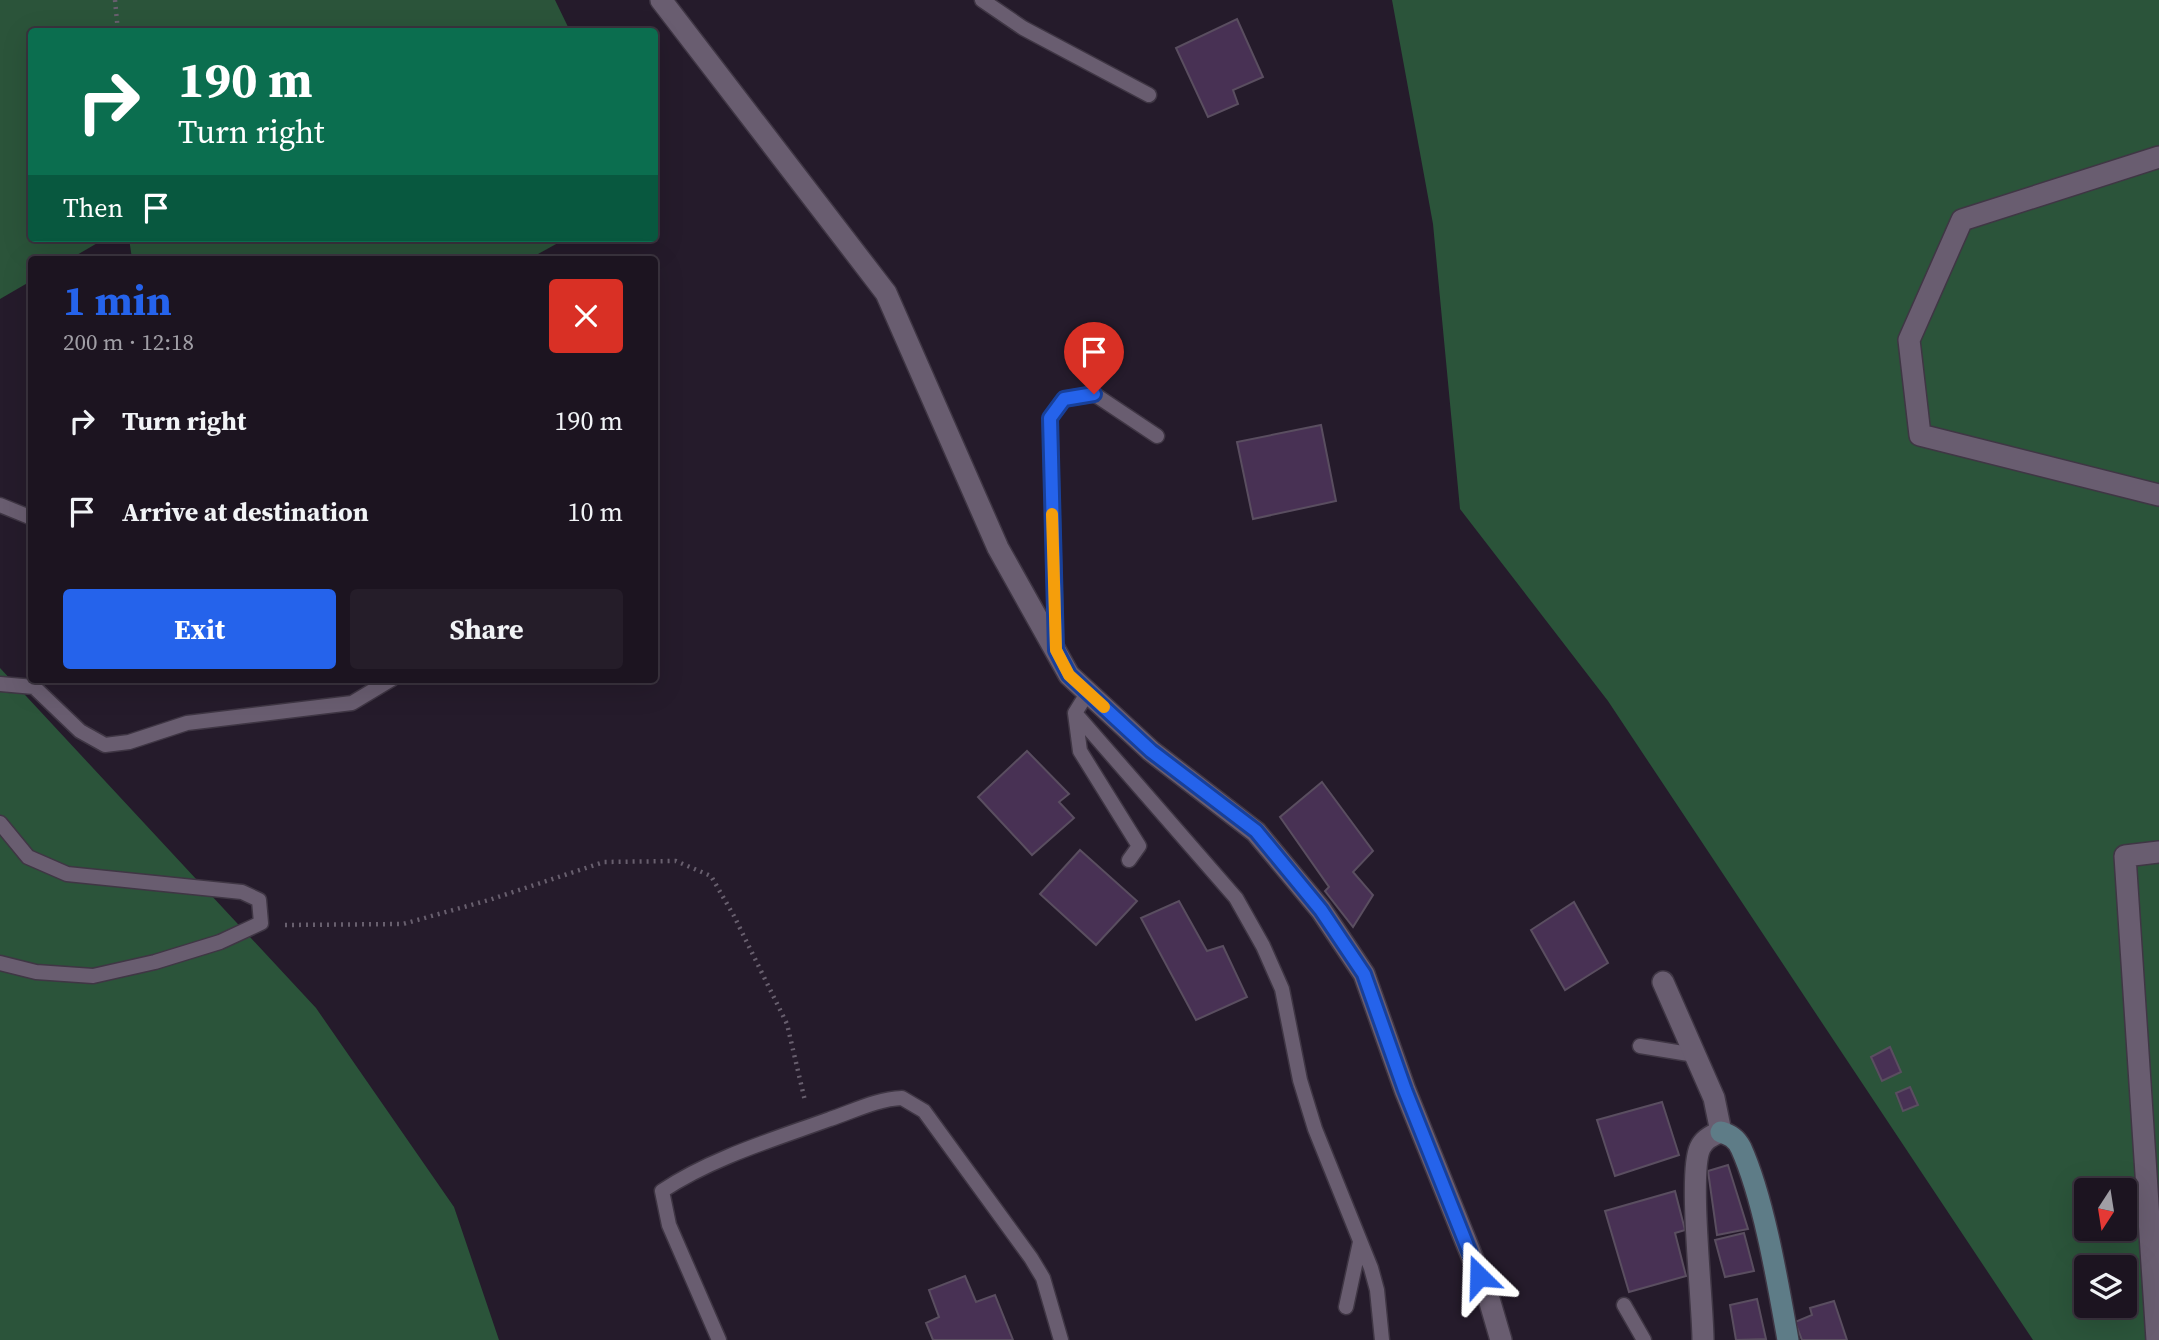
<!DOCTYPE html>
<html lang="en">
<head>
<meta charset="utf-8">
<style>
  :root { --surface:#1c1420; --page:#251d29; --text:#f1f3f6; --muted:#a09ea5; --line:#3a333e; --accent:#2563eb }
  body { margin:0; font-family:"Source Serif 4",serif; background:var(--page); color:var(--text); height:100vh; display:flex; flex-direction:column; font-size:26px; white-space:nowrap }
  * { box-sizing:border-box; margin:0 }
  p { font-size:23px; color:var(--muted) }
  .icon { flex:none; width:38px; height:38px; fill:none; stroke:currentColor; stroke-width:2; stroke-linecap:round; stroke-linejoin:round }
  .map { position:relative; flex:1; overflow:hidden }
  .details { position:absolute; left:28px; top:256px; width:630px; height:427px; display:flex; flex-direction:column; background:var(--surface); border-radius:7px; box-shadow:0 7px 28px #0002,0 0 0 2px var(--line) }
  .details>* { flex:none }
  .banner { position:absolute; left:28px; top:28px; width:630px; height:214px; border-radius:7px; box-shadow:0 7px 28px #0002,0 0 0 2px var(--line); background:#0b6e4f; color:#fff; overflow:hidden }
  .needle { width:46px; rotate:192deg }
  .buttons { position:absolute; left:2074px; top:1178px; display:grid; gap:14px }
  .buttons a { display:grid; place-items:center; width:63px; height:63px; border-radius:7px; background:var(--surface); box-shadow:0 7px 28px #0002,0 0 0 2px var(--line); font-size:35px }
  .pin { position:absolute; display:grid; place-items:center; width:60px; height:60px; color:#fff; margin:-72px -30px; border-radius:50% 50% 50% 0; rotate:-45deg; box-shadow:0 0 7px #0007 }
  .pin .icon { rotate:45deg }
  .me { position:absolute; width:77px; margin:-38px; rotate:338deg; stroke-linejoin:round; filter:drop-shadow(0 0 5px #0008) }
  .turn { display:flex; align-items:center; gap:24px; height:147px; padding:0 35px; font-size:32px }
  .turn .icon { width:91px; height:91px; stroke-width:2.5 }
  .turn b { display:block; font-size:49px; line-height:60px }
  .then { display:flex; align-items:center; height:66px; padding:0 35px; background:#0003; gap:14px; font-size:26px }
  .round { display:grid; place-items:center; flex:none; width:74px; height:74px; border-radius:7px; background:var(--page) }
  .summary { display:flex; align-items:center; justify-content:space-between; height:119px; padding:0 35px }
  h1 { font-size:42px; font-weight:700; line-height:52px; color:var(--accent) }
  .action { display:flex; gap:14px; margin-top:auto; padding:14px 35px }
  .action a { flex:1; height:80px; border-radius:7px; background:var(--accent); color:#fff; font-size:28px; font-weight:700; line-height:80px; text-align:center }
  .action a+a { background:var(--page); color:var(--text) }
  ul { padding:0; list-style:none }
  li { display:flex; align-items:center; gap:21px; height:91px; padding:0 35px }
  li div { flex:1 }
  li b { display:block; font-size:26px }
  li em { font-style:normal }
  .map>svg:first-child { display:block }
</style>
</head>
<body>
<div class="map">
<svg width="2159" height="1340" viewBox="0 0 2159 1340">
  <rect width="100%" height="100%" fill="#251b2b"/>
  <path fill="#2b543a" fill-rule="evenodd" d="M0,0H555L570,31L32,32V238H106L70,259H32L31,281L0,299Z
    M1392,0H2159V1340H2033L1608,701L1460,509L1433,224ZM2086,1190H2124V1228H2086ZM2086,1267H2124V1306H2086Z
    M129,238H567L529,259H132Z
    M0,668L316,1008L454,1207L499,1340H0Z"/>
  <path fill="#483154" stroke="#5a4e60" stroke-width="2" d="M1237,19L1263,77L1233,90L1238,104L1208,117L1176,48Z
    M1321,425L1336,501L1253,519L1237,442Z
    M1027,751L1069,794L1059,802L1074,818L1032,855L978,797Z
    M1322,782L1373,851L1353,872L1373,895L1353,927L1325,891L1329,887L1280,817Z
    M1080,850L1137,901L1096,945L1040,894Z
    M1179,901L1207,951L1223,946L1247,997L1196,1020L1141,918Z
    M1574,902L1608,963L1565,990L1531,930Z
    M1890,1047L1901,1072L1882,1081L1871,1057Z
    M1910,1087L1918,1105L1903,1111L1896,1093Z
    M1662,1102L1679,1155L1615,1176L1597,1120Z
    M1728,1165L1748,1229L1717,1235L1708,1171Z
    M1675,1191L1685,1230L1675,1233L1686,1276L1629,1292L1605,1211Z
    M1744,1233L1754,1271L1725,1277L1715,1240Z
    M965,1276L976,1302L995,1295L1013,1340H933L926,1323L939,1317L929,1290Z
    M1757,1299L1766,1339L1736,1340L1730,1305Z
    M1834,1301L1847,1340H1802L1795,1322L1812,1315L1810,1308Z"/>
  <g fill="none" stroke-linecap="round" stroke-linejoin="round">
    <g stroke="#3f3644" stroke-width="17">
      <path id="lane" d="M982,0L1023,28L1149,95
        M0,505L32,518
        M1056,645L1050,418L1064,399L1094,394L1157,436
        M0,684L34,687L80,731L105,745L129,742L187,723L352,703L392,679
        M1088,692L1075,713L1080,751L1139,846L1129,860
        M1075,713L1236,898L1263,946L1282,989L1300,1080L1315,1129L1371,1268L1377,1290L1382,1340
        M0,823L28,857L67,874L242,892L259,900L261,923L220,942L155,962L93,976L36,972L0,963
        M1640,1046L1695,1055
        M1624,1305L1644,1340
        M1346,1307L1360,1242
        M719,1340L669,1225L662,1191C711,1158 775,1139 830,1119C854,1111 877,1099 902,1098L924,1111L1031,1258L1043,1278L1061,1340"/>
    </g>
    <g stroke="#3f3644" stroke-width="24">
      <path id="street" d="M661,0L886,293L998,548L1069,675L1151,751L1256,832L1321,910L1364,974L1405,1090L1489,1299L1501,1340
        M2159,157L1962,220L1909,340L1920,435L2159,495
        M1663,982L1714,1098L1721,1132C1712,1135 1704,1139 1700,1148C1688,1174 1703,1303 1703,1340
        M2157,1340L2125,856L2159,852"/>
    </g>
    <g stroke="#3f3644" stroke-width="24">
      <path id="secondary" d="M1721,1132C1730,1135 1736,1138 1741,1148C1764,1199 1778,1284 1788,1340"/>
    </g>
    <path stroke="#685f6e" stroke-width="4.5" stroke-dasharray="2 5" stroke-linecap="butt" d="M115,0L118,32
      M285,925L403,924L489,900L604,862L676,861L711,876L734,916L787,1024L805,1101"/>
    <use href="#lane" stroke="#695d70" stroke-width="14"/>
    <use href="#street" stroke="#695d70" stroke-width="21"/>
    <use href="#secondary" stroke="#5e7c87" stroke-width="21"/>
  </g>
  <g fill="none" stroke-linecap="round" stroke-linejoin="round">
    <g stroke="#184099" stroke-width="18">
      <path id="route" d="M1094,394L1064,399L1050,418L1056,650L1069,675L1151,751L1256,831L1321,910L1364,974L1405,1090L1479,1276"/>
    </g>
    <use href="#route" stroke="#2563eb" stroke-width="12"/>
    <path stroke="#f59e0b" stroke-width="12" d="M1052,514L1056,650L1069,675L1104,707"/>
  </g>
</svg>
<div class="buttons">
<a><svg class="needle" viewBox="-14 -14 28 28"><path d="M0-13l5 13h-10z" fill="#e53935"/><path d="M0 13l5-13h-10z" fill="#a09ea5"/></svg></a>
<a><svg class="icon" aria-label="layers" viewBox="0 0 24 24"><path d="M12 4l9 5-9 5-9-5zM3 14l9 5 9-5"/></svg></a>
</div>
<div class="pin" style="left:1094px;top:394px;background:#d93025"><svg class="icon" aria-label="arrive" viewBox="0 0 24 24"><path d="M6 21V4h12l-3 4 3 4H6"/></svg></div>
<svg class="me" style="left:1479px;top:1276px" viewBox="-20 -20 40 40"><path d="M0-17L14 15 0 8-14 15z" fill="#2563eb" stroke="#fff" stroke-width="4"/></svg>
<div class="banner">
<div class="turn"><svg class="icon" aria-label="right" viewBox="0 0 24 24"><path d="M7 20v-9h11M14 6l5 5-5 5"/></svg><div><b>190 m</b>Turn right</div></div>
<div class="then">Then<svg class="icon" aria-label="arrive" viewBox="0 0 24 24"><path d="M6 21V4h12l-3 4 3 4H6"/></svg></div>
</div>
<section class="details">
<div class="summary"><div><h1>1 min</h1><p>200 m · 12:18</p></div><a class="round" style="background:#d93025;color:#fff"><svg class="icon" aria-label="close" viewBox="0 0 24 24"><path d="M6 6l12 12M18 6L6 18"/></svg></a></div>
<ul>
<li><svg class="icon" aria-label="right" viewBox="0 0 24 24"><path d="M7 20v-9h11M14 6l5 5-5 5"/></svg><div><b>Turn right</b></div><em>190 m</em></li>
<li><svg class="icon" aria-label="arrive" viewBox="0 0 24 24"><path d="M6 21V4h12l-3 4 3 4H6"/></svg><div><b>Arrive at destination</b></div><em>10 m</em></li>
</ul>
<div class="action"><a>Exit</a><a>Share</a></div>
</section>
</div>
</body>
</html>
